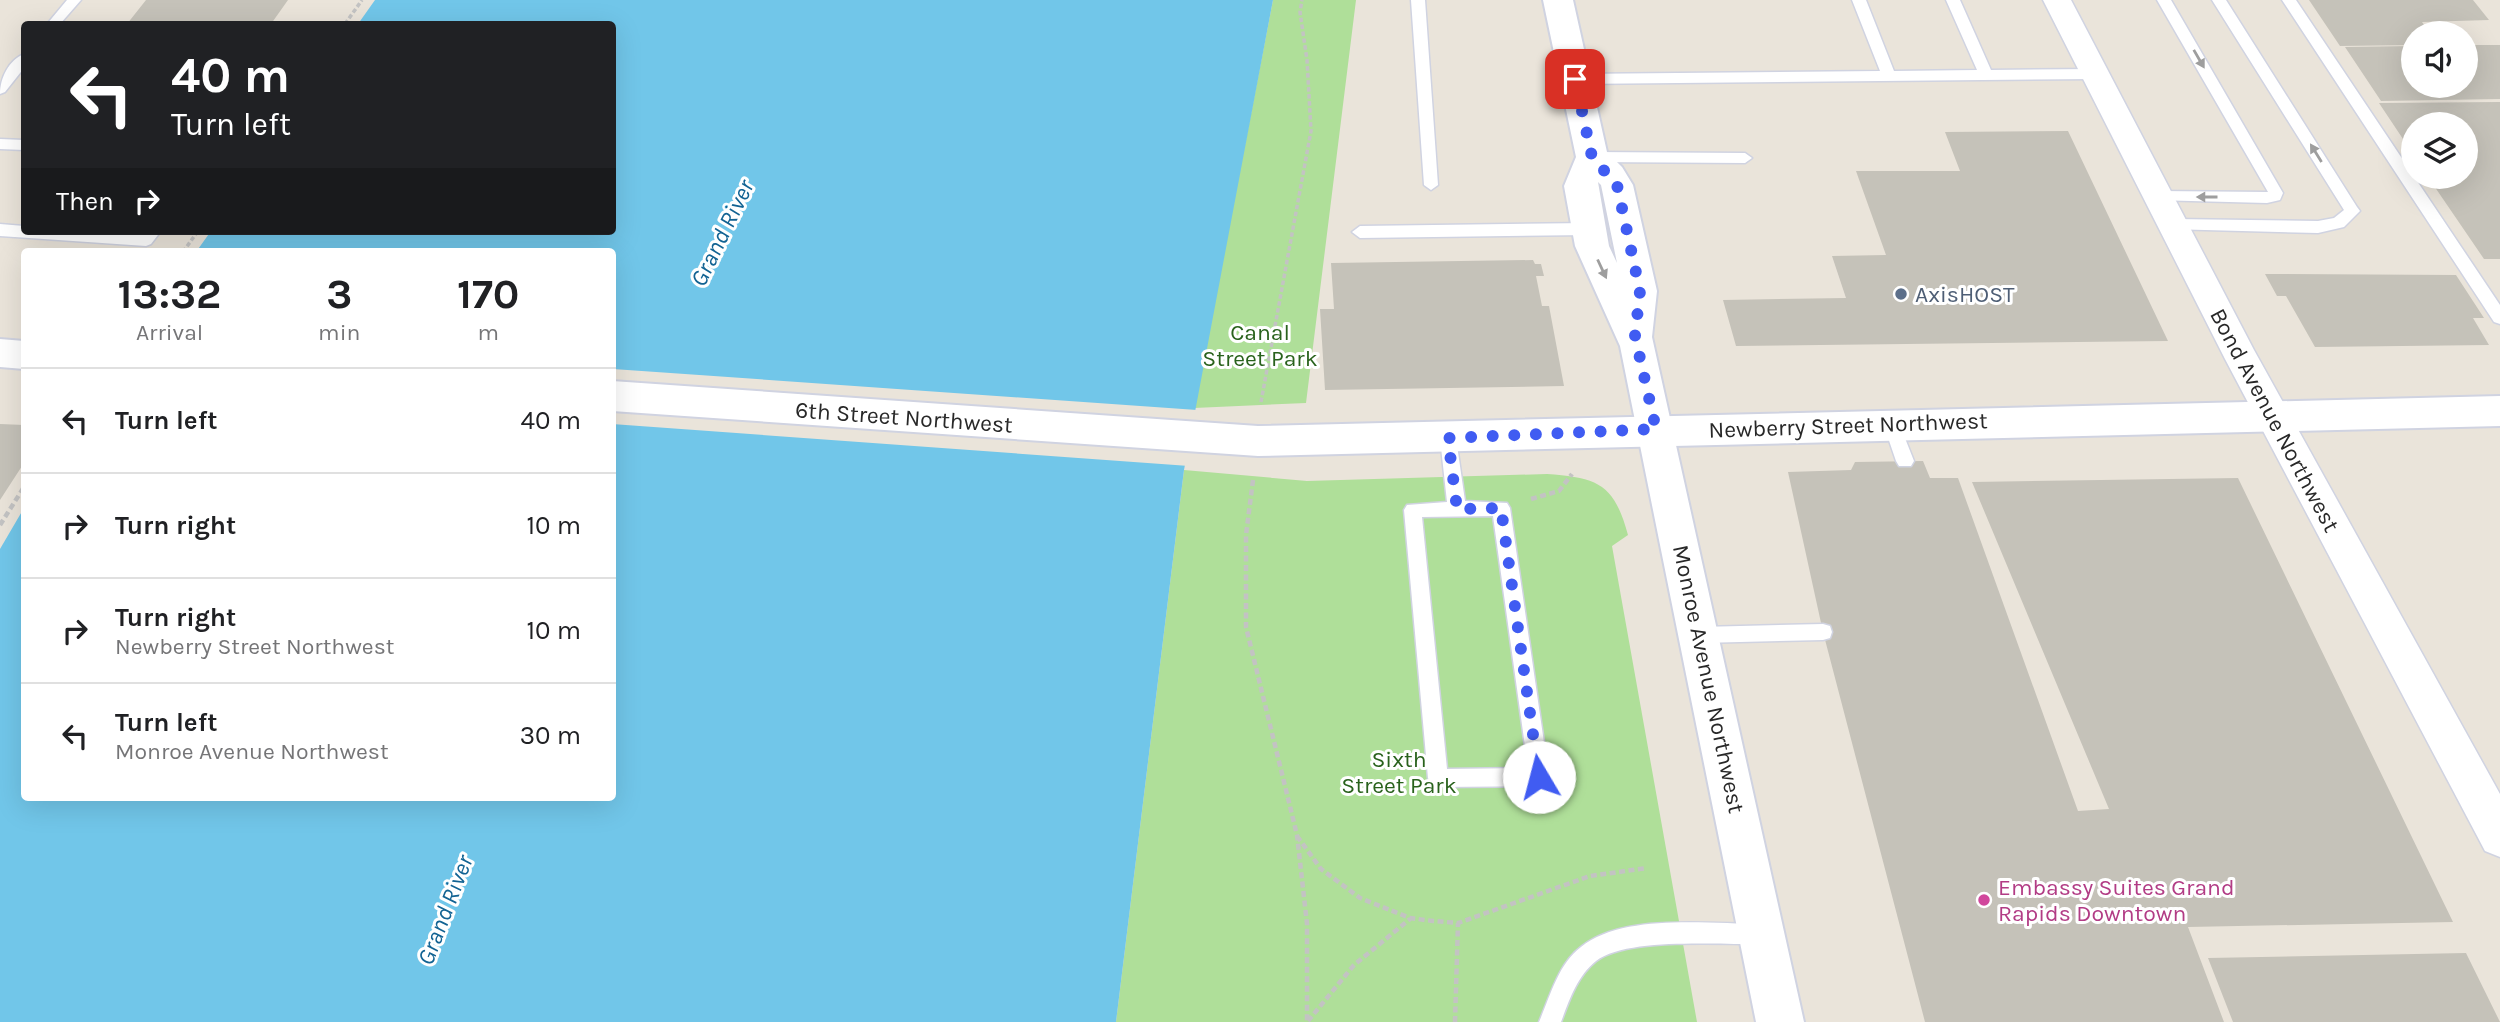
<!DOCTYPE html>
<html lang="en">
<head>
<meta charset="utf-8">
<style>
  :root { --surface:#fff; --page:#f2f2f2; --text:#202124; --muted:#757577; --line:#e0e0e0 }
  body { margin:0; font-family:Karla,sans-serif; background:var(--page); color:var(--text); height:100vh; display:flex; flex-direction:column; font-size:26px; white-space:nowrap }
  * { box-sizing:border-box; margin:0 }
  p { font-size:23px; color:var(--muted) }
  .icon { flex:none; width:38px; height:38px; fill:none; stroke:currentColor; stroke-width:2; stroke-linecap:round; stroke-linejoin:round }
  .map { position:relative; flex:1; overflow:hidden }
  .details { position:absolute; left:21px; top:248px; width:595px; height:553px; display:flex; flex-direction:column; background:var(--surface); border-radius:7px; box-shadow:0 7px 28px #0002 }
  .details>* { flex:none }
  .banner { position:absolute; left:21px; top:21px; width:595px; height:214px; border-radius:7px; box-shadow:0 7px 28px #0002; background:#202124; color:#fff; overflow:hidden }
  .controls { position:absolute; left:2401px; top:21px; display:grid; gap:14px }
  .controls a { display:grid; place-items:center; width:77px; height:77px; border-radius:50%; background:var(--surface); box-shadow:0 7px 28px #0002; font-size:35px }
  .pin { position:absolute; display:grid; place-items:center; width:60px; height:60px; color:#fff; margin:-30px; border-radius:14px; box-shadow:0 4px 10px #0006 }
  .me { position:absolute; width:77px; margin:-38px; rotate:352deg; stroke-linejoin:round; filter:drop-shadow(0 0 5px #0008) }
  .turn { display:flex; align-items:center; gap:24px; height:147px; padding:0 35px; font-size:32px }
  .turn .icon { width:91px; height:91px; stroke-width:2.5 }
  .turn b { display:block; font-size:49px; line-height:60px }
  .then { display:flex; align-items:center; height:66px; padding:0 35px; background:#0003; gap:14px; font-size:26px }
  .eta { display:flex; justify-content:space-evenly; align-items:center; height:119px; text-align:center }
  .eta b { font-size:42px; font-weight:700; line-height:49px }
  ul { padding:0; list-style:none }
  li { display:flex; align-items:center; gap:21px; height:105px; padding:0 35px; border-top:2px solid var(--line) }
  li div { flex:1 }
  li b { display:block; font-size:26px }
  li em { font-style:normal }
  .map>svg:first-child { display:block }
</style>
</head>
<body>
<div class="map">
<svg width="2500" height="1022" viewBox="0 0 2500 1022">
  <rect width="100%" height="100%" fill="#eae4da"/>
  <path fill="#afdf99" d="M1273,0H1356L1306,403L1194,408Z
    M1184,470L1307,481L1547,474C1599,478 1614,484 1628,535L1612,546L1697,1022H1116Z"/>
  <path fill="#71c6e9" d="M375,0H1273L1184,470L1116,1022H0V549L24,508V798H612V252H196L211,231H612V24H358Z"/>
  <path fill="#eae4da" d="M613,369L1197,410L1189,466L612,424Z"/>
  <path fill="#c5c2b9" d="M146,0H288L271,24H127Z
    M2309,0H2473L2489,20L2422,22L2430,33H2413V45L2340,46Z
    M2466,45H2500V99L2381,101L2345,47L2413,46V86H2466Z
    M2500,102V259H2484L2428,177H2466V124H2413V154L2379,103Z
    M2068,131L2168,341L1736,346L1723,300L1846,298L1832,256L1886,255L1856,171H1960L1945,132Z
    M1533,260L1535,264H1541L1544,276H1536L1542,306H1549L1564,386L1325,390L1320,309H1334L1331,263Z
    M2265,274L2456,275L2484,318H2473L2489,345L2315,347L2286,296H2277Z
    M0,424L24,425V463L0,500Z
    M1923,461L1930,478H1958L2078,811L2109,809L1972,482L2238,478L2453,922L2188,927L2224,1022H1925L1823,632L1788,472L1851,470L1855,462Z
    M2466,953L2500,1022H2233L2208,958Z"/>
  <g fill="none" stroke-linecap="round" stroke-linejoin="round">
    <g stroke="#d0d3e1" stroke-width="3">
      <path id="service" d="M67,0H81L60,24H47Z
        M1411,0H1425L1438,185L1431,190L1424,185Z
        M1852,0H1866L1894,71L1977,70L1946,0H1960L1991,70L2095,69L2102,74L2095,79L1575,84L1568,79L1575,74L1880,71Z
        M2157,0H2171L2283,193L2280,200L2267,203L2153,200L2151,196L2158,191L2268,192Z
        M2212,0H2226L2357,207L2360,211L2344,227L2318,233L2168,229L2165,225L2173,219L2318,221L2334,218L2344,210Z
        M2282,0H2296L2500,305V324L2494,322Z
        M24,54V68L5,92L0,94C0,78 9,60 24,54Z
        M0,139L24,140V150L0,149Z
        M1592,152L1745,153L1752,158L1745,163L1592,162L1585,157Z
        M1589,223L1597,229L1589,235L1360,238L1352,232L1360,226Z
        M0,224L24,226V231L142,234L144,231H161L151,244L146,246L0,236Z
        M1891,416L1897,418L1899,423L1914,461L1911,466H1899L1896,461L1883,423L1885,418Z
        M1448,431L1454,433L1456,438L1465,501L1507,503L1510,508L1549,777L1546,784L1539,786L1438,787L1431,785L1428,778L1404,510L1407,505L1447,502L1440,438L1442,433ZM1493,516L1528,768L1447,769L1422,517Z
        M1823,624L1830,626L1832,632L1830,638L1823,640L1700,643L1693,641L1691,635L1693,629L1700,627Z
        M1761,924L1768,927L1771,934L1768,941L1761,944C1720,945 1627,937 1596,961C1577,976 1569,1001 1561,1022H1539C1550,997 1558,964 1581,947C1623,913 1709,924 1761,924Z"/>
    </g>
    <g stroke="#d0d3e1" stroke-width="3">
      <path id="minor" d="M2043,0H2071L2254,350L2500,794V857L2485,851L2225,359Z"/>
    </g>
    <g stroke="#d0d3e1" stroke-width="4">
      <path id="tertiary" d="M0,339L24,341V369L0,367Z
        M612,381L1258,426L2500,396V426L1258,456L612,411Z"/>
    </g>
    <g stroke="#d0d3e1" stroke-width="4">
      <path id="secondary" d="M1543,0H1573L1607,152L1622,167L1633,185L1657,291L1652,337L1804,1022H1756L1620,346L1575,246L1564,186L1576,157ZM1598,182L1601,185L1617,263L1609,246Z"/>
    </g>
    <path stroke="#c3c3c3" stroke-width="3.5" stroke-dasharray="4.5 2.5" stroke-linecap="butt" d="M345,24L362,0
      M183,252L198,231
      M1261,402L1311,131L1307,60L1300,12L1302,0"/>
    <path stroke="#c3c3c3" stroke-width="4.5" stroke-dasharray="6 3.5" stroke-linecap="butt" d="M1253,480L1246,535V627L1297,835L1307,924V1022
      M1531,499L1559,491L1572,474
      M0,525L24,487
      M1297,836L1321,869L1360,898L1410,918L1433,921L1458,923L1590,876L1647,868
      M1308,1021L1354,965L1410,919
      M1455,1022L1458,923"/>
    <use href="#service" fill="#fff" fill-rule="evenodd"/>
    <use href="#minor" fill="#fff" fill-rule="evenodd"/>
    <use href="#tertiary" fill="#fff" fill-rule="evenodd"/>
    <use href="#secondary" fill="#fff" fill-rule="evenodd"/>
  </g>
  <defs><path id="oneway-solid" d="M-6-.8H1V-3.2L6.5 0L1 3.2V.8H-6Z" transform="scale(1.75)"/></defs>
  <g fill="#9e9e9e">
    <use href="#oneway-solid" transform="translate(2199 59) rotate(60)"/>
    <use href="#oneway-solid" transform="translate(2316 153) rotate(-122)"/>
    <use href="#oneway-solid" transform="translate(2207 197) rotate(-180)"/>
    <use href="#oneway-solid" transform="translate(1602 269) rotate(65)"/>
  </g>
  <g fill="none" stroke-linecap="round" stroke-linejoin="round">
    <path stroke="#405cf2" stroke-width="12" stroke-dasharray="0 21.6" d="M1539,777L1501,508L1457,509L1448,438L1656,429L1635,336L1640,291L1617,185L1592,157L1575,79"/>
  </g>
  <circle fill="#5c6f8a" stroke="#fff" stroke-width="2.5" cx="1901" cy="294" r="7"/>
  <circle fill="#d1479c" stroke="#fff" stroke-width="2.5" cx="1984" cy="900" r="7"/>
  <g text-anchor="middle" stroke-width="6" stroke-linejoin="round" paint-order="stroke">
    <g font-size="23" fill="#4e5e75" stroke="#fff" text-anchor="start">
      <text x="1915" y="302">AxisHOST</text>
    </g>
    <g font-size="23" fill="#29621c" stroke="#fff">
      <text x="1260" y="340">Canal<tspan x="1260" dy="26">Street Park</tspan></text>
      <text x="1399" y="767">Sixth<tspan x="1399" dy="26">Street Park</tspan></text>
    </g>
    <g font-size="23" fill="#282828" stroke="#fff">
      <text transform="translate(904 417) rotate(4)" y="8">6th Street Northwest</text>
      <text transform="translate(2275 420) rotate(62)" y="8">Bond Avenue Northwest</text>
      <text transform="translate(1848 425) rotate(-2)" y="8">Newberry Street Northwest</text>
      <text transform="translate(1709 679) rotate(78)" y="8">Monroe Avenue Northwest</text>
    </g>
    <g font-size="23" fill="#b23c85" stroke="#fff" text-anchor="start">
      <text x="1998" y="895">Embassy Suites Grand<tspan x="1998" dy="26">Rapids Downtown</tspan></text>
    </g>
    <g font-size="24" font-style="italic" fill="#126393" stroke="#fff">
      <text transform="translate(722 233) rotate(-64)" y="8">Grand River</text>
      <text transform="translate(445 910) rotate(-69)" y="8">Grand River</text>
    </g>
  </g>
</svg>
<div class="controls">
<a><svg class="icon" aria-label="sound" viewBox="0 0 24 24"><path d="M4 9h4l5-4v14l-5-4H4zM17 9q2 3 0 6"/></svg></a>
<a><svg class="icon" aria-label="layers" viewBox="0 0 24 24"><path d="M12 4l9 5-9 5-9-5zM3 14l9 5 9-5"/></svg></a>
</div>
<div class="pin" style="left:1575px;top:79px;background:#d93025"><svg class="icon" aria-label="arrive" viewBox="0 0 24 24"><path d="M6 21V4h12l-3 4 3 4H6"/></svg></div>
<svg class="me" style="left:1539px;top:777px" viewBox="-20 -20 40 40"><circle r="19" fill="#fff"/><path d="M0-13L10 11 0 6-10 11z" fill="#405cf2"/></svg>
<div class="banner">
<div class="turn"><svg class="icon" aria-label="left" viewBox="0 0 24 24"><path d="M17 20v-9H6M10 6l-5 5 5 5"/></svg><div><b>40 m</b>Turn left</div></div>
<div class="then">Then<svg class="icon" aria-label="right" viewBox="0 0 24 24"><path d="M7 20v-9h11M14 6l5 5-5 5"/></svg></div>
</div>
<section class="details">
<div class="eta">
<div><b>13:32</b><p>Arrival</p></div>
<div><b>3</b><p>min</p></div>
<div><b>170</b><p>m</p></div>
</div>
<ul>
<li><svg class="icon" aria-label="left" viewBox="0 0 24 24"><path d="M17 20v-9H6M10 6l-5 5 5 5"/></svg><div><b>Turn left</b></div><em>40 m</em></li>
<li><svg class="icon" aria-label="right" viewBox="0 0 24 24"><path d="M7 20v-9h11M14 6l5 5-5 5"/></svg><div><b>Turn right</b></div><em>10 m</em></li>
<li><svg class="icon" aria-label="right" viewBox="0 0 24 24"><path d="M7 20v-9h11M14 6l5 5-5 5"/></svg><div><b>Turn right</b><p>Newberry Street Northwest</p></div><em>10 m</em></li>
<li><svg class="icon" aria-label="left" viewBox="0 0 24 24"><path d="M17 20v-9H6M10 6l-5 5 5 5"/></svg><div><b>Turn left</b><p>Monroe Avenue Northwest</p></div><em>30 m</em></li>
</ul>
</section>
</div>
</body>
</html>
